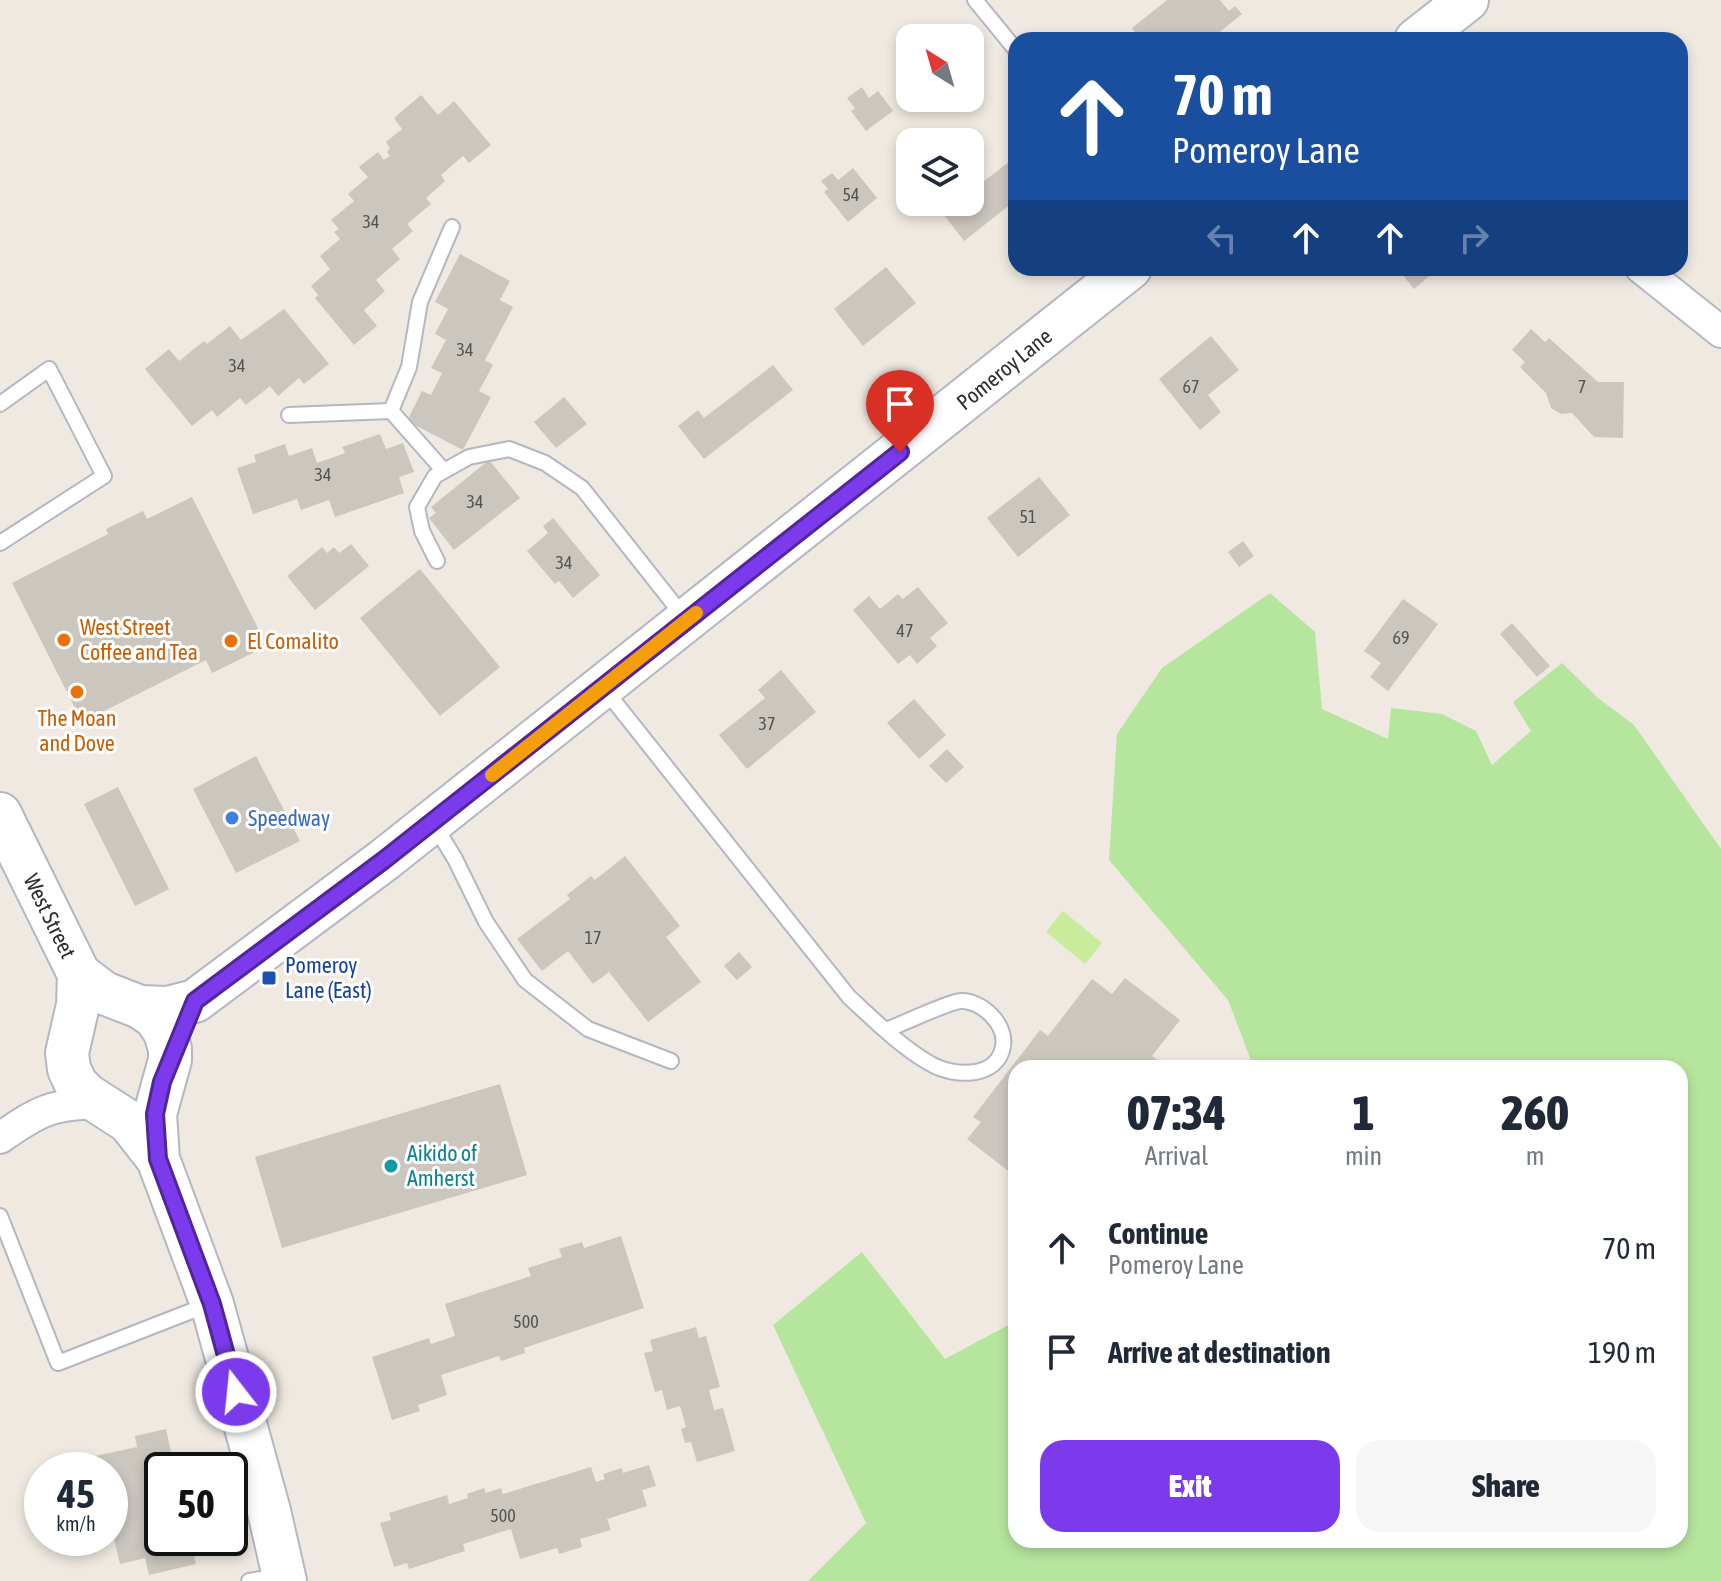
<!DOCTYPE html>
<html lang="en">
<head>
<meta charset="utf-8">
<style>
  :root { --surface:#fff; --page:#f6f6f7; --text:#1f2937; --muted:#747a83; --accent:#7c3aed }
  body { margin:0; font-family:"Asap Condensed",sans-serif; background:var(--page); color:var(--text); height:100vh; display:flex; flex-direction:column; font-size:30px; white-space:nowrap }
  * { box-sizing:border-box; margin:0 }
  p { font-size:26px; color:var(--muted) }
  .icon { flex:none; width:44px; height:44px; fill:none; stroke:currentColor; stroke-width:2; stroke-linecap:round; stroke-linejoin:round }
  .map { position:relative; flex:1; overflow:hidden }
  .side { position:absolute; left:1008px; top:1060px; width:680px; height:488px; display:flex; flex-direction:column; background:var(--surface); border-radius:24px; box-shadow:0 4px 12px #0003 }
  .side>* { flex:none }
  .hud { position:absolute; left:1008px; top:32px; width:680px; height:244px; border-radius:24px; box-shadow:0 4px 12px #0003; background:#1a4fa0; color:#fff; overflow:hidden }
  .needle { width:52px; rotate:323deg }
  .buttons { position:absolute; left:896px; top:24px; display:grid; gap:16px }
  .buttons a { display:grid; place-items:center; width:88px; height:88px; border-radius:16px; background:var(--surface); box-shadow:0 4px 12px #0003; font-size:40px }
  .speed { position:absolute; left:24px; top:1452px; display:flex; gap:16px; font-size:40px; font-weight:700; text-align:center }
  .speed>* { display:grid; place-content:center; width:104px; height:104px; border-radius:50%; background:var(--surface); box-shadow:0 4px 12px #0003; line-height:1 }
  .speed small { font-size:20px; font-weight:400 }
  .speed .limit { border:4px solid #111; border-radius:12px; background:#fff; color:#111 }
  .pin { position:absolute; display:grid; place-items:center; width:68px; height:68px; color:#fff; margin:-82px -34px; border-radius:50% 50% 50% 0; rotate:-45deg; box-shadow:0 0 8px #0007 }
  .pin .icon { rotate:45deg }
  .me { position:absolute; width:88px; margin:-44px; rotate:344deg; stroke-linejoin:round; filter:drop-shadow(0 0 6px #0008) }
  .turn { display:flex; align-items:center; gap:28px; height:168px; padding:0 32px; font-size:36px }
  .turn .icon { width:104px; height:104px; stroke-width:2.5 }
  .turn b { display:block; font-size:56px; line-height:68px }
  .lanes { display:flex; align-items:center; height:76px; padding:0 32px; background:#0003; justify-content:center; gap:40px; direction:ltr }
  .lanes .off { opacity:.35 }
  .eta { display:flex; justify-content:space-evenly; align-items:center; height:136px; text-align:center }
  .eta b { font-size:48px; font-weight:800; line-height:56px }
  .action { display:flex; gap:16px; margin-top:auto; padding:16px 32px }
  .action a { flex:1; height:92px; border-radius:24px; background:var(--accent); color:#fff; font-size:32px; font-weight:800; line-height:92px; text-align:center }
  .action a+a { background:var(--page); color:var(--text) }
  ul { padding:0; list-style:none }
  li { display:flex; align-items:center; gap:24px; height:104px; padding:0 32px }
  li div { flex:1 }
  li b { display:block; font-size:30px }
  li em { font-style:normal }
  .map>svg:first-child { display:block }
</style>
</head>
<body>
<div class="map">
<svg width="1721" height="1581" viewBox="0 0 1721 1581">
  <rect width="100%" height="100%" fill="#efe9e1"/>
  <path fill="#b6e59e" d="M1270,593L1315,632L1322,709L1388,739L1391,708L1442,714L1476,731L1492,765L1531,731L1513,702L1562,663L1598,698L1634,725L1721,849V1581H808L866,1523L773,1325L862,1252L945,1359L1016,1321V1540H1680V1068H1254L1228,1000L1109,860L1117,734L1162,668Z"/>
  <path fill="#c9ec9a" d="M1063,911L1102,943L1085,964L1046,932Z"/>
  <path fill="#cbc7bf" d="M1167,0H1220L1229,11L1235,6L1242,14L1210,40H1141L1132,28Z
    M862,87L869,98L878,91L893,111L866,131L851,111L855,108L847,98Z
    M421,95L438,115L454,101L491,145L469,163L463,156L441,175L445,181L426,198L431,204L407,224L413,231L392,249L400,259L376,280L385,291L364,310L377,326L354,345L315,298L318,295L311,286L330,269L320,256L340,239L334,232L339,229L331,220L354,201L348,194L368,177L359,167L378,152L384,160L390,156L387,152L390,148L386,142L402,129L394,118Z
    M1014,158L1016,200L964,241L934,202H970V192Z
    M853,168L877,198L848,222L824,192L828,189L821,181L832,173L838,180Z
    M460,254L510,281L500,300L513,307L485,360L493,365L479,391L491,397L463,450L407,421L422,391L431,395L442,373L431,368L446,340L435,334L448,309L435,302Z
    M886,267L916,303L863,346L834,309Z
    M1397,268H1439L1414,289Z
    M284,309L329,364L304,384L299,378L278,396L270,386L246,405L240,398L217,417L212,410L192,426L145,369L169,349L179,361L204,341L207,344L230,326L241,340Z
    M1531,329L1545,342L1549,338L1598,382H1624L1623,438L1594,437L1572,413L1561,414L1551,408L1546,393L1520,367L1525,362L1512,350Z
    M1211,336L1239,370L1208,395L1221,412L1200,430L1159,379Z
    M773,365L793,390L704,459L678,426L698,410L704,418Z
    M564,397L587,424L556,448L534,422Z
    M380,434L386,449L403,443L414,472L399,477L404,493L335,517L329,500L301,510L297,499L253,514L237,468L256,462L254,455L285,444L289,456L312,448L317,463L345,453L342,447Z
    M489,460L520,498L454,550L429,518L436,513L431,507Z
    M1039,477L1070,515L1018,557L987,518Z
    M192,497L267,646L212,673L206,660L82,722L12,583L108,534L106,529L143,511L147,519Z
    M553,518L600,575L573,598L559,581L555,584L527,551L548,533L543,526Z
    M1243,541L1254,556L1239,567L1228,552Z
    M351,544L369,566L315,610L287,576L322,547L327,553L334,547L339,553Z
    M420,569L500,667L440,716L360,618Z
    M918,587L948,623L930,638L937,646L917,664L910,655L898,664L853,610L869,596L880,609L898,594L903,599Z
    M1403,599L1438,624L1388,691L1370,677L1381,663L1364,651Z
    M1512,623L1550,666L1537,677L1500,634Z
    M781,670L816,712L747,769L719,735L765,698L758,690Z
    M914,699L946,735L919,759L887,723Z
    M947,749L964,767L946,783L929,766Z
    M256,756L300,841L236,873L193,789Z
    M118,787L169,889L135,906L84,804Z
    M625,856L680,926L666,937L701,982L648,1022L609,972L593,984L568,951L542,971L517,939L570,899L567,895L591,876L595,880Z
    M739,952L752,967L737,980L724,966Z
    M1125,978L1180,1020L1152,1056L1164,1065L1162,1068H1016V1177L967,1139L981,1122L973,1117L1040,1030L1048,1036L1092,979L1112,994Z
    M500,1084L527,1175L282,1248L255,1157Z
    M621,1236L644,1308L524,1348L525,1353L501,1361L499,1356L441,1375L447,1395L418,1405L420,1411L392,1420L372,1357L429,1338L431,1344L455,1336L445,1304L531,1276L528,1268L562,1257L559,1249L582,1242L584,1248Z
    M696,1327L699,1338L706,1336L720,1387L709,1390L714,1410L723,1408L735,1451L697,1462L691,1442L685,1443L681,1429L686,1427L680,1406L667,1410L662,1390L655,1392L644,1353L653,1351L650,1340Z
    M166,1429L175,1470H162V1538H190L196,1564L149,1575L145,1558L120,1564L110,1522V1470H98L95,1456L137,1447L135,1436Z
    M649,1465L656,1486L642,1490L647,1506L607,1519L611,1530L580,1539L582,1547L559,1554L557,1548L520,1559L511,1529L463,1544L465,1551L409,1569L407,1563L394,1567L380,1523L391,1520L389,1513L447,1495L449,1504L468,1498L467,1494L484,1488L486,1493L501,1488L503,1494L591,1467L596,1482L605,1479L603,1474L622,1468L623,1473Z"/>
  <g fill="none" stroke-linecap="round" stroke-linejoin="round">
    <g stroke="#b4b7c1" stroke-width="18">
      <path id="lane" d="M975,0L1016,50
        M0,404L49,369L104,476L0,543
        M289,415L391,411
        M444,471L391,411L409,367L420,302L452,227
        M437,561L422,531L417,507L435,476L469,457L509,449L545,463L582,488L684,617
        M606,691L849,997C875,1021 901,1047 931,1064C953,1077 998,1079 1003,1046C1007,1024 981,1000 961,1001C950,1001 900,1025 886,1030
        M435,826L455,859L486,922L525,980L588,1029L671,1061
        M0,1216L58,1363L207,1305
        M249,1581L279,1576"/>
    </g>
    <g stroke="#b4b7c1" stroke-width="34">
      <path id="street" d="M1641,268L1721,332
        M0,1138C40,1110 52,1104 101,1103"/>
    </g>
    <g stroke="#b4b7c1" stroke-width="46">
      <path id="secondary" d="M1416,40L1467,0
        M0,814L79,974L104,993L140,1007L155,1017L165,1032L170,1049V1060L155,1114L158,1159L212,1304L269,1511L285,1581
        M79,974L78,1005L67,1053L69,1069L76,1084L87,1095L129,1122L158,1159
        M140,1007L167,1008L195,1001L384,860L1130,268"/>
    </g>
    <use href="#lane" stroke="#fff" stroke-width="14"/>
    <use href="#street" stroke="#fff" stroke-width="30"/>
    <use href="#secondary" stroke="#fff" stroke-width="42"/>
  </g>
  <g fill="none" stroke-linecap="round" stroke-linejoin="round">
    <g stroke="#51269a" stroke-width="20">
      <path id="route" d="M236,1392L212,1304L158,1159L155,1114L162,1082L195,1001L384,860L900,452"/>
    </g>
    <use href="#route" stroke="#7c3aed" stroke-width="14"/>
    <path stroke="#f59e0b" stroke-width="14" d="M492,775L696,613"/>
  </g>
  <g fill="#e8710a" stroke="#fff" stroke-width="3">
    <circle cx="64" cy="640" r="8"/>
    <circle cx="231" cy="641" r="8"/>
    <circle cx="77" cy="692" r="8"/>
  </g>
  <circle fill="#3f7fe0" stroke="#fff" stroke-width="3" cx="232" cy="818" r="8"/>
  <rect fill="#1a4fb4" stroke="#fff" stroke-width="3" x="261" y="970" width="16" height="16" rx="4"/>
  <circle fill="#0f9aa8" stroke="#fff" stroke-width="3" cx="391" cy="1166" r="8"/>
  <g text-anchor="middle" stroke-width="6" stroke-linejoin="round" paint-order="stroke">
    <g font-size="18" fill="#555452">
      <text x="851" y="201">54</text>
      <text x="371" y="228">34</text>
      <text x="465" y="356">34</text>
      <text x="237" y="372">34</text>
      <text x="1191" y="393">67</text>
      <text x="1582" y="393">7</text>
      <text x="323" y="481">34</text>
      <text x="475" y="508">34</text>
      <text x="1028" y="523">51</text>
      <text x="564" y="569">34</text>
      <text x="905" y="637">47</text>
      <text x="1401" y="644">69</text>
      <text x="767" y="730">37</text>
      <text x="593" y="944">17</text>
      <text x="526" y="1328">500</text>
      <text x="503" y="1522">500</text>
    </g>
    <g font-size="22" fill="#2e2e2e" stroke="#fff">
      <text transform="translate(1004 369) rotate(-39)" y="8">Pomeroy Lane</text>
      <text transform="translate(50 916) rotate(64)" y="8">West Street</text>
    </g>
    <g font-size="22" fill="#c56008" stroke="#fff" text-anchor="start">
      <text x="80" y="635">West Street<tspan x="80" dy="25">Coffee and Tea</tspan></text>
      <text x="247" y="649">El Comalito</text>
      <text x="77" y="726" text-anchor="middle">The Moan<tspan x="77" dy="25">and Dove</tspan></text>
    </g>
    <g font-size="22" fill="#366cbe" stroke="#fff" text-anchor="start">
      <text x="248" y="826">Speedway</text>
    </g>
    <g font-size="22" fill="#164399" stroke="#fff" text-anchor="start">
      <text x="285" y="973">Pomeroy<tspan x="285" dy="25">Lane (East)</tspan></text>
    </g>
    <g font-size="22" fill="#0d838f" stroke="#fff" text-anchor="start">
      <text x="407" y="1161">Aikido of<tspan x="407" dy="25">Amherst</tspan></text>
    </g>
  </g>
</svg>
<div class="buttons">
<a><svg class="needle" viewBox="-14 -14 28 28"><path d="M0-13l5 13h-10z" fill="#e53935"/><path d="M0 13l5-13h-10z" fill="#747a83"/></svg></a>
<a><svg class="icon" aria-label="layers" viewBox="0 0 24 24"><path d="M12 4l9 5-9 5-9-5zM3 14l9 5 9-5"/></svg></a>
</div>
<div class="speed"><div>45<small>km/h</small></div><div class="limit">50</div></div>
<div class="pin" style="left:900px;top:452px;background:#d93025"><svg class="icon" aria-label="arrive" viewBox="0 0 24 24"><path d="M6 21V4h12l-3 4 3 4H6"/></svg></div>
<svg class="me" style="left:236px;top:1392px" viewBox="-20 -20 40 40"><circle r="17" fill="#7c3aed" stroke="#fff" stroke-width="3"/><path d="M0-11L8 9 0 5-8 9z" fill="#fff"/></svg>
<div class="hud">
<div class="turn"><svg class="icon" aria-label="ahead" viewBox="0 0 24 24"><path d="M12 20V5M6 11l6-6 6 6"/></svg><div><b>70 m</b>Pomeroy Lane</div></div>
<div class="lanes"><svg class="icon off" aria-label="left" viewBox="0 0 24 24"><path d="M17 20v-9H6M10 6l-5 5 5 5"/></svg><svg class="icon" aria-label="ahead" viewBox="0 0 24 24"><path d="M12 20V5M6 11l6-6 6 6"/></svg><svg class="icon" aria-label="ahead" viewBox="0 0 24 24"><path d="M12 20V5M6 11l6-6 6 6"/></svg><svg class="icon off" aria-label="right" viewBox="0 0 24 24"><path d="M7 20v-9h11M14 6l5 5-5 5"/></svg></div>
</div>
<section class="side">
<div class="eta">
<div><b>07:34</b><p>Arrival</p></div>
<div><b>1</b><p>min</p></div>
<div><b>260</b><p>m</p></div>
</div>
<ul>
<li><svg class="icon" aria-label="ahead" viewBox="0 0 24 24"><path d="M12 20V5M6 11l6-6 6 6"/></svg><div><b>Continue</b><p>Pomeroy Lane</p></div><em>70 m</em></li>
<li><svg class="icon" aria-label="arrive" viewBox="0 0 24 24"><path d="M6 21V4h12l-3 4 3 4H6"/></svg><div><b>Arrive at destination</b></div><em>190 m</em></li>
</ul>
<div class="action"><a>Exit</a><a>Share</a></div>
</section>
</div>
</body>
</html>
